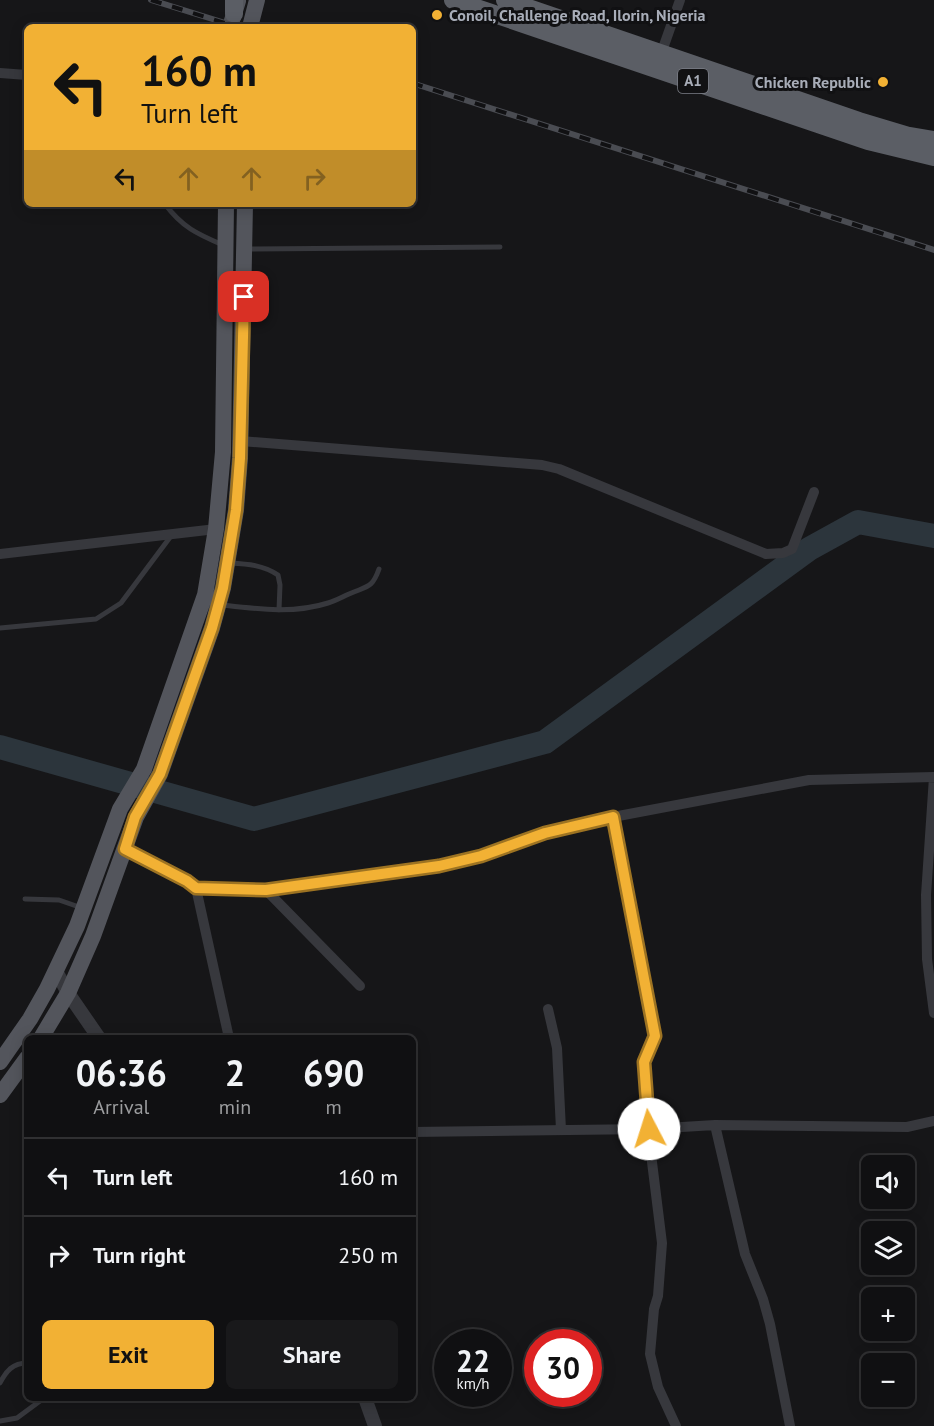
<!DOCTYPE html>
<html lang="en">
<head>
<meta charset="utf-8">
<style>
  :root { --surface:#101012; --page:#19191b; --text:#f1f3f6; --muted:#9c9d9f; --line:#303032; --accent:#f2b134 }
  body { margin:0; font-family:"PT Sans",sans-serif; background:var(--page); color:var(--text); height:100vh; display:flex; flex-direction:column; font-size:22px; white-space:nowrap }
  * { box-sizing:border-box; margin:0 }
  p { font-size:20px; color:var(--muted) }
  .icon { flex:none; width:33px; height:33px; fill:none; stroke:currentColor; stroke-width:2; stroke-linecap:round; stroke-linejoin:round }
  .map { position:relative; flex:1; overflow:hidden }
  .panel { position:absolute; left:24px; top:1035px; width:392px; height:366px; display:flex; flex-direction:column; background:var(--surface); border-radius:9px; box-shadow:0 3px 15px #0003,0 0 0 2px var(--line) }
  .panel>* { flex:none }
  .guide { position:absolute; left:24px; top:24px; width:392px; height:183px; border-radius:9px; box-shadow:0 3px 15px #0003,0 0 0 2px var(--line); background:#f2b134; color:#111; overflow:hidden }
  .controls { position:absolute; left:861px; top:1155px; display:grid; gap:12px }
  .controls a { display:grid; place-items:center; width:54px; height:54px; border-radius:9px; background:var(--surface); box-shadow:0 3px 15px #0003,0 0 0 2px var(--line); font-size:30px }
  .speed { position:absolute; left:434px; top:1329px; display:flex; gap:12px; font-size:30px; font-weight:700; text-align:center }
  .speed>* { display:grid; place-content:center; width:78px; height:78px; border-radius:50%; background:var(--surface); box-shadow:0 3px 15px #0003,0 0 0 2px var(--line); line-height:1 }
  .speed small { font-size:15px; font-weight:400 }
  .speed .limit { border:9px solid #d22; background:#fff; color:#111 }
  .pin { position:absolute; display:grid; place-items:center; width:51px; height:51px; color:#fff; margin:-26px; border-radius:12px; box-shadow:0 3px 9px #0006 }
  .me { position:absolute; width:66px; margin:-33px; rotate:355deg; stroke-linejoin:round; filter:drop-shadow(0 0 4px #0008) }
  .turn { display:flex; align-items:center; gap:21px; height:126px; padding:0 18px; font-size:27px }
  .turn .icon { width:78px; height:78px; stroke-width:2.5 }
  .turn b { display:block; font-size:42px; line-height:51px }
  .lanes { display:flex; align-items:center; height:57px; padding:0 18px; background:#0003; justify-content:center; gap:30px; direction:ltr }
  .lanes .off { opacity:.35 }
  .eta { display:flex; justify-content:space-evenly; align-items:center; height:102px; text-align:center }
  .eta b { font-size:36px; font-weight:700; line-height:42px }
  .cta { display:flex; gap:12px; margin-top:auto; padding:12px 18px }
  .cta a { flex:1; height:69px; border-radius:9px; background:var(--accent); color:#111; font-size:24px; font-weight:700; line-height:69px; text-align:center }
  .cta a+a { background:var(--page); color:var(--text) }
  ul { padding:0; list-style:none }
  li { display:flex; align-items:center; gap:18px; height:78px; padding:0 18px; border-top:2px solid var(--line) }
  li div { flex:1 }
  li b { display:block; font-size:22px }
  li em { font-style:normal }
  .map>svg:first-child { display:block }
</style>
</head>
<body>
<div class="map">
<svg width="934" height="1426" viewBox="0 0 934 1426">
  <rect width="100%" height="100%" fill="#161618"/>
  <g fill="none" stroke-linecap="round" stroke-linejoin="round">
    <path stroke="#2c353c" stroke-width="24" d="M0,747L254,819L545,742L809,549L858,522L934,536"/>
    <path stroke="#37383d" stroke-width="5" d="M165,204C182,227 197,234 223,245
      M247,249L500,247
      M230,563C248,564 263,565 278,575L280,585L279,610
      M222,605C257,609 294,614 328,603C335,601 342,597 349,594C367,586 372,589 379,569
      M0,628L96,619L121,603L171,536
      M25,899L59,900L82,908
      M0,1383C6,1371 13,1363 27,1363
      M0,1421L17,1418L40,1401L42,1398"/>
    <path stroke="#37383d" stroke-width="10" d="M661,54L680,0
      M0,73L27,75
      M241,441L542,465L559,469L766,554L783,553L792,549L814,492
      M0,554L216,529
      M934,777L926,895L927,959L934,1013
      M613,817L655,1036L644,1062L651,1154L662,1243L658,1296L654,1309L650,1354L658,1387L676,1426
      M125,849L187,881L196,888L229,1038
      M196,888L266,890L360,986
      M266,890L439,866L481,856L545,833L613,817L809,780L934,777
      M548,1009L557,1048L561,1130
      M715,1125L745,1254L763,1299L770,1324L790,1426
      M412,1132L649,1129L715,1125L907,1127L934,1121"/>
    <path stroke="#37383d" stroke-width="14" d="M56,971L68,993L99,1038
      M365,1398L375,1426"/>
    <path stroke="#53555c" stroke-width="16" d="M230,27L238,1
      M250,27L257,0
      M41,1038L68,993L93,936L136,817L160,774L212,628L223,588L236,510L240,458L245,204
      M0,1062L30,1019L47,989L77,926L120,809L144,769L205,595L216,529L223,452L226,204
      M0,1095L27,1058"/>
    <path stroke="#5b5e65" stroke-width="18" d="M234,0V14
      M453,0L868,141L934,157
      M505,0L859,121L909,136L934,140"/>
    <g stroke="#4a4c52" stroke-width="6">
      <path id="rail" d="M151,0L238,27
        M412,83L934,250"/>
    </g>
    <use href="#rail" stroke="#111113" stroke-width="4" stroke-dasharray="11" stroke-linecap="butt"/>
  </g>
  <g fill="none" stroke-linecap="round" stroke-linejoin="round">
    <g stroke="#9d7322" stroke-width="15">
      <path id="route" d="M244,297L240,458L236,510L223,588L212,628L160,774L135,817L125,849L187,881L196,888L266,890L439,866L481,856L545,833L613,817L655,1036L644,1062L649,1129"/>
    </g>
    <use href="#route" stroke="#f2b134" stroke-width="10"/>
  </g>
  <g fill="#f2b134" stroke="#111113" stroke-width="2">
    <circle cx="437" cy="15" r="6"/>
    <circle cx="883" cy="82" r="6"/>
  </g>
  <g text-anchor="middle" stroke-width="6" stroke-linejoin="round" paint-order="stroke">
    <rect fill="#111113" stroke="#7b7e86" stroke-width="1.5" x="678" y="69" width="30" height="24" rx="4.5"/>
    <g font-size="15" font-weight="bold" fill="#a8adb8">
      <text x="693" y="86">A1</text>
    </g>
    <g font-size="16" font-weight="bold" fill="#a8adb8" stroke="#111113" text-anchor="start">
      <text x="449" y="21">Conoil, Challenge Road, Ilorin, Nigeria</text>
      <text x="871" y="88" text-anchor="end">Chicken Republic</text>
    </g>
  </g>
</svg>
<div class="controls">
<a><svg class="icon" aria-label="sound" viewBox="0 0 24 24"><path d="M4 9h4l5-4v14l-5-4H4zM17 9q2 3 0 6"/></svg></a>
<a><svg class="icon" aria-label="layers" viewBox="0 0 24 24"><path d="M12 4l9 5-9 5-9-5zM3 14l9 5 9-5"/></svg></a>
<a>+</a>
<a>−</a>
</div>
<div class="speed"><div>22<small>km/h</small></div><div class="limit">30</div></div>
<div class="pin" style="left:244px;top:297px;background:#d93025"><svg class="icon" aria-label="arrive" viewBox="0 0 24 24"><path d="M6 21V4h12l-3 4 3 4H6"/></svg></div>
<svg class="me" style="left:649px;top:1129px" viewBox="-20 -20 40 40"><circle r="19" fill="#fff"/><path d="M0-13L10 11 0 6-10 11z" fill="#f2b134"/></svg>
<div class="guide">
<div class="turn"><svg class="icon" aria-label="left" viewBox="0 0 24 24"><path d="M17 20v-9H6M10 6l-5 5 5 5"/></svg><div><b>160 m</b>Turn left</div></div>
<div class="lanes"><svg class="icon" aria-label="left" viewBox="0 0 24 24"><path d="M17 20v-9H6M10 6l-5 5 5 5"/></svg><svg class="icon off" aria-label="ahead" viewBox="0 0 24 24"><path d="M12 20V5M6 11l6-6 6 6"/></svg><svg class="icon off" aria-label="ahead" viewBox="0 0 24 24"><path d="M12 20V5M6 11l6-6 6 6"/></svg><svg class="icon off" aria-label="right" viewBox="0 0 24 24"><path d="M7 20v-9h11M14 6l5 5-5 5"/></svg></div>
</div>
<section class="panel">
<div class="eta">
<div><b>06:36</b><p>Arrival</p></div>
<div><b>2</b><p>min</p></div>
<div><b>690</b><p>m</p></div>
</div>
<ul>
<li><svg class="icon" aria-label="left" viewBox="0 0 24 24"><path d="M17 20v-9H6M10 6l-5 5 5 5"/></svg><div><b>Turn left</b></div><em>160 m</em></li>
<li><svg class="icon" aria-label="right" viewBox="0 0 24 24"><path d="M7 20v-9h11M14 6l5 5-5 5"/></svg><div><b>Turn right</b></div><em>250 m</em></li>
</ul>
<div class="cta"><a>Exit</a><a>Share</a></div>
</section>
</div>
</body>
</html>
